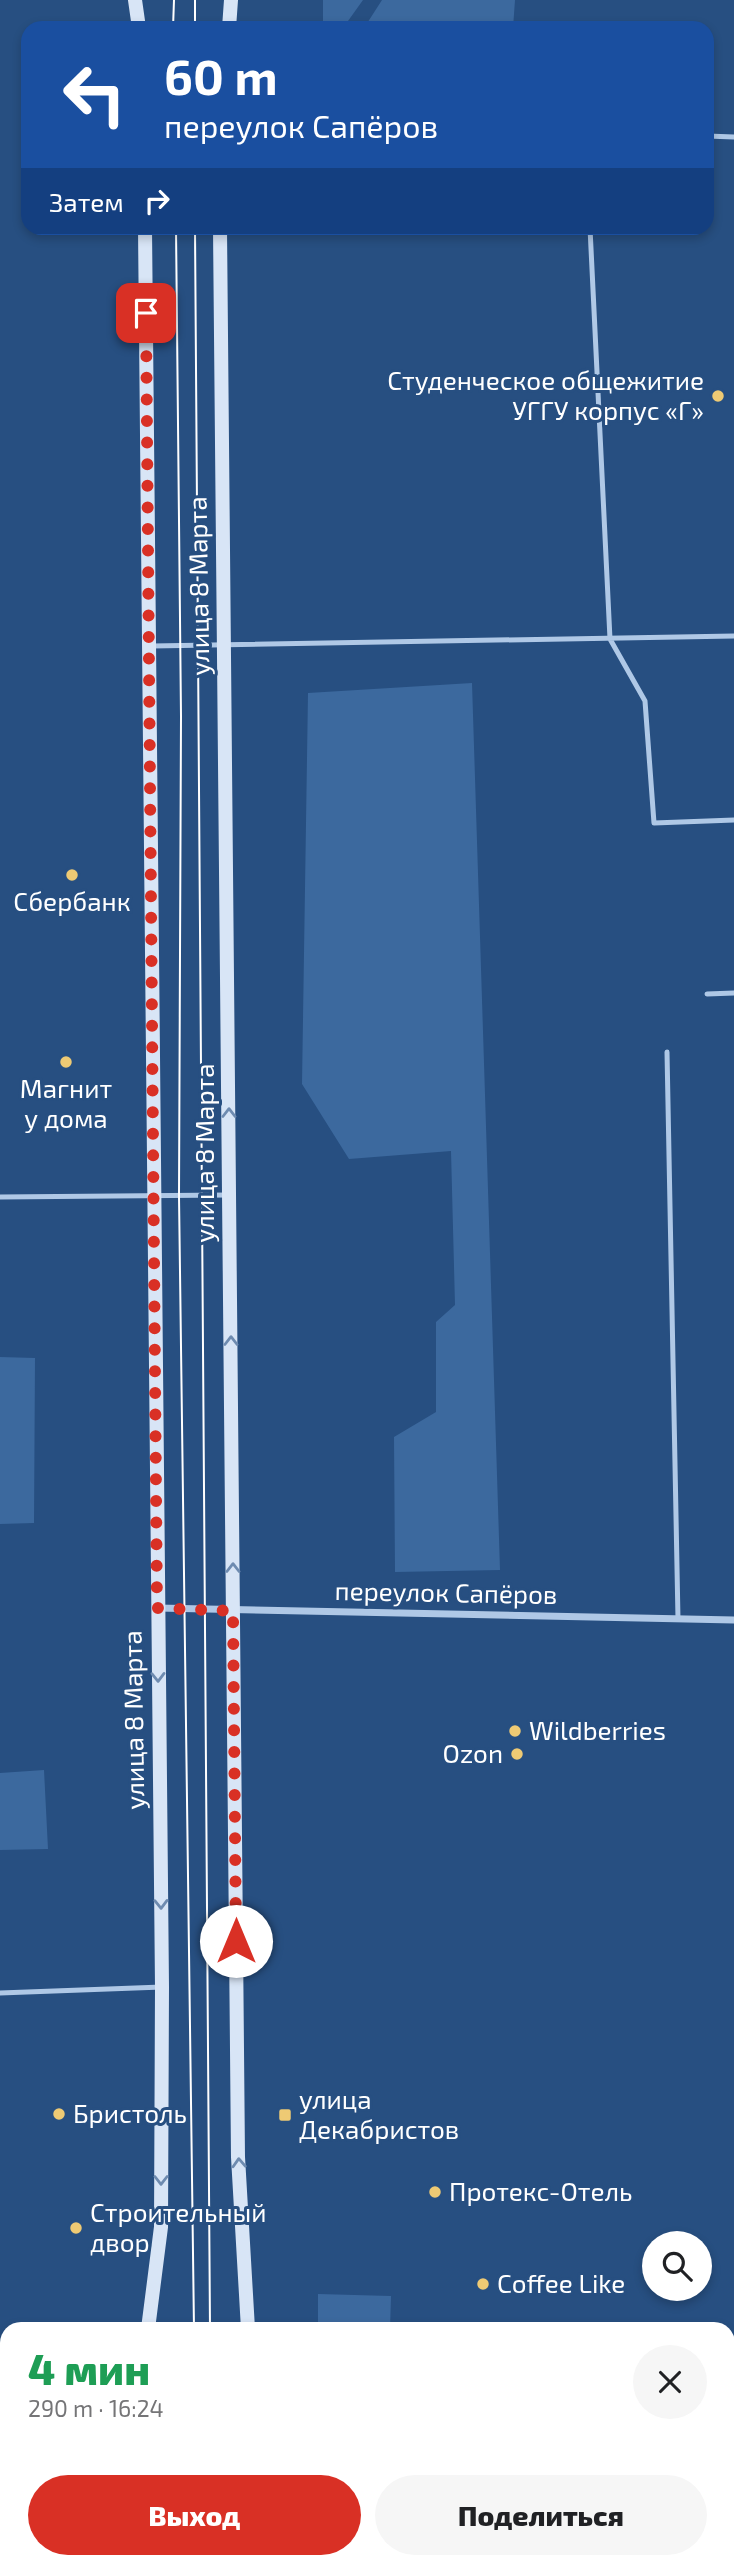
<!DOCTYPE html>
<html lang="ru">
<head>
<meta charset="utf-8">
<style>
  :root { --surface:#fff; --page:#f6f6f6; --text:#202124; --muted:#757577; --accent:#d93025 }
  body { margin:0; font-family:"Exo 2",sans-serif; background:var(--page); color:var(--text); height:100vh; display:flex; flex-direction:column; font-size:26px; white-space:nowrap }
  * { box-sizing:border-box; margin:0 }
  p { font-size:23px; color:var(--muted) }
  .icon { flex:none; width:38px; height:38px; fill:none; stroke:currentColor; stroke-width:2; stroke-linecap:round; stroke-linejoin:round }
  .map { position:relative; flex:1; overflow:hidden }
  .drawer { position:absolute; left:0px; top:2322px; width:735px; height:247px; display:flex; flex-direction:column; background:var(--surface); border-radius:21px 21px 0 0; box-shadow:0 4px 10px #0003 }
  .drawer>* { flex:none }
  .banner { position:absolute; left:21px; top:21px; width:693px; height:214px; border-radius:21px; box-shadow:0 4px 10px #0003; background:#1a4fa0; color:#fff; overflow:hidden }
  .tools { position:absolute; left:642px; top:2231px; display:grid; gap:14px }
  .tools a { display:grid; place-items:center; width:70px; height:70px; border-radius:50%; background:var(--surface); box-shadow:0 4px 10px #0003; font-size:35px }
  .pin { position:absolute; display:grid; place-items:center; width:60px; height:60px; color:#fff; margin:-30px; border-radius:14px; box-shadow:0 4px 10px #0006 }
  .me { position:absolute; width:77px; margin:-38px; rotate:0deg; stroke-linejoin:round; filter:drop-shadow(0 0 5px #0008) }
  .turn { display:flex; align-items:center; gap:24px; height:147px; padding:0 28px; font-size:32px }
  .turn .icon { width:91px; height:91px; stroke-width:2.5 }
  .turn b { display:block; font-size:49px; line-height:60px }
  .then { display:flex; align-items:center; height:66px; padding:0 28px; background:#0003; gap:14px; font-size:26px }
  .round { display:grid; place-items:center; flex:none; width:74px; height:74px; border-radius:37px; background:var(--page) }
  .head { display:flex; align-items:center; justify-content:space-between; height:119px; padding:0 28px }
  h1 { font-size:42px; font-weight:800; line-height:52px; color:#1e9e55 }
  .primary-button { display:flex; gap:14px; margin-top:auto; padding:14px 28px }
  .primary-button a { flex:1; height:80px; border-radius:42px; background:var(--accent); color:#fff; font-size:28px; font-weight:800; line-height:80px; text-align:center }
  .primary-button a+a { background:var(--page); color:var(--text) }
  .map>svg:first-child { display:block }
</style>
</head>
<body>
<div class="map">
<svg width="734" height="2568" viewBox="0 0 734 2568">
  <rect width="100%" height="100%" fill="#274f81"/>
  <path fill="#3c699e" d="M323,0H363L343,28H323Z
    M382,0H515L513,28H364Z
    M472,683L500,1570L395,1572L394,1437L436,1412V1322L455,1305L451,1151L349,1159L302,1084L308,693Z
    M0,1357L35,1358L34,1523L0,1524Z
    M44,1770L48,1849L0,1850V1773Z
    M318,2294L391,2296L390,2329H318Z"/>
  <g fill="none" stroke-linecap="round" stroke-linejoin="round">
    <path stroke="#afc8e6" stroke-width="5" d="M707,136L734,137
      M590,228L610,639L645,701L654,823L734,820
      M152,646L734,636
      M707,994L734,993
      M667,1052L678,1619
      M0,1197L228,1195
      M0,1993L162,1987"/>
    <path stroke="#afc8e6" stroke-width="7" d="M157,1608L734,1620"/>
    <path stroke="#d8e5f6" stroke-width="14" d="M135,0L139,28
      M229,28L231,0
      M145,228L162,1987L161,2227L148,2329
      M220,228L238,2157L248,2329
      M155,2562V2568
      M255,2568V2562"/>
    <path stroke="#fff" stroke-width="2" d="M173,28L174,0
      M195,28V0
      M176,228L181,716L179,1196L194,2329
      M195,228L210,2329
      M197,2562L198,2568
      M214,2562V2568"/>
  </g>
  <defs><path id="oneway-chevron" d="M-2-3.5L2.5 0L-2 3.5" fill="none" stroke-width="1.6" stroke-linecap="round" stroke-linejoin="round" transform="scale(1.75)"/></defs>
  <g stroke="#6e8bb0">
    <use href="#oneway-chevron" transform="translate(229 1113) rotate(-90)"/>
    <use href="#oneway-chevron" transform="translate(231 1341) rotate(-90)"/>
    <use href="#oneway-chevron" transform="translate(233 1568) rotate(-90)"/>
    <use href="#oneway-chevron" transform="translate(158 1677) rotate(89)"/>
    <use href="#oneway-chevron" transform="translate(161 1904) rotate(89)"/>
    <use href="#oneway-chevron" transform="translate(239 2163) rotate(-93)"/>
    <use href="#oneway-chevron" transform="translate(161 2180) rotate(90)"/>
  </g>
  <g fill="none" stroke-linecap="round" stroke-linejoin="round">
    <path stroke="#d93025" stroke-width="12" stroke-dasharray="0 21.6" d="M146,313L157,1608L233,1611L236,1941"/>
  </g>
  <g fill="#eeca74" stroke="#274f81" stroke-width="2.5">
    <circle cx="718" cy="396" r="7"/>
    <circle cx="72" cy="875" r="7"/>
    <circle cx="66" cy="1062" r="7"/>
    <circle cx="515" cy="1731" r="7"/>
    <circle cx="517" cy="1754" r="7"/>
    <circle cx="59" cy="2114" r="7"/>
    <rect x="278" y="2108" width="14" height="14" rx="3.5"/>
    <circle cx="435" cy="2192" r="7"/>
    <circle cx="76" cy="2228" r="7"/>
    <circle cx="483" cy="2284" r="7"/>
  </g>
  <g text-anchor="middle" stroke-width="6" stroke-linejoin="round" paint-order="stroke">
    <g font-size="26" fill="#fff" stroke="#274f81" text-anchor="start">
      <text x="704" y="390" text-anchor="end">Студенческое общежитие<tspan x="704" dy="30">УГГУ корпус «Г»</tspan></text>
      <text x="72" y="911" text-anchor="middle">Сбербанк</text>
      <text x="66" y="1098" text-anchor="middle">Магнит<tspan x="66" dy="30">у дома</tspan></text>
      <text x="529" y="1740">Wildberries</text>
      <text x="503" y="1763" text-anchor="end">Ozon</text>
      <text x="299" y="2109">улица<tspan x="299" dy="30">Декабристов</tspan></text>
      <text x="73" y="2123">Бристоль</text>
      <text x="449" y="2201">Протекс-Отель</text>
      <text x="90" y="2222">Строительный<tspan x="90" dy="30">двор</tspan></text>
      <text x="497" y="2293">Coffee Like</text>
    </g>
    <g font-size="26" fill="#fff" stroke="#274f81">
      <text transform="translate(199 586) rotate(-91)" y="9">улица 8 Марта</text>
      <text transform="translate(205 1153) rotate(-90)" y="9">улица 8 Марта</text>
      <text transform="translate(446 1593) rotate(1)" y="9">переулок Сапёров</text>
      <text transform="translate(134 1720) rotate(-91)" y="9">улица 8 Марта</text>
    </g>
  </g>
</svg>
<div class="tools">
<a><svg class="icon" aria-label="search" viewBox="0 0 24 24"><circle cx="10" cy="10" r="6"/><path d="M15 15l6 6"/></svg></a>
</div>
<div class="pin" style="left:146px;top:313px;background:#d93025"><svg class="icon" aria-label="arrive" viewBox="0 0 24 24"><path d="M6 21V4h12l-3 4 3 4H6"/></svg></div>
<svg class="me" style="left:236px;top:1941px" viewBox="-20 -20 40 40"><circle r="19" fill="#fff"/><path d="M0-13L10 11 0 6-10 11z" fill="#d93025"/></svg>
<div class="banner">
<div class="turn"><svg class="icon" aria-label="left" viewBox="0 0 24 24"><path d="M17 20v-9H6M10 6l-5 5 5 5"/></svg><div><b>60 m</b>переулок Сапёров</div></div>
<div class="then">Затем<svg class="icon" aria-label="right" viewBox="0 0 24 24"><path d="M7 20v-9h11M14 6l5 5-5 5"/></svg></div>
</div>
<section class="drawer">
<div class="head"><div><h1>4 мин</h1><p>290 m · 16:24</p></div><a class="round"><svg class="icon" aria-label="close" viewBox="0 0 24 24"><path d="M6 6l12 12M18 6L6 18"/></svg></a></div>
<div class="primary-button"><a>Выход</a><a>Поделиться</a></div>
</section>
</div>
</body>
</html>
